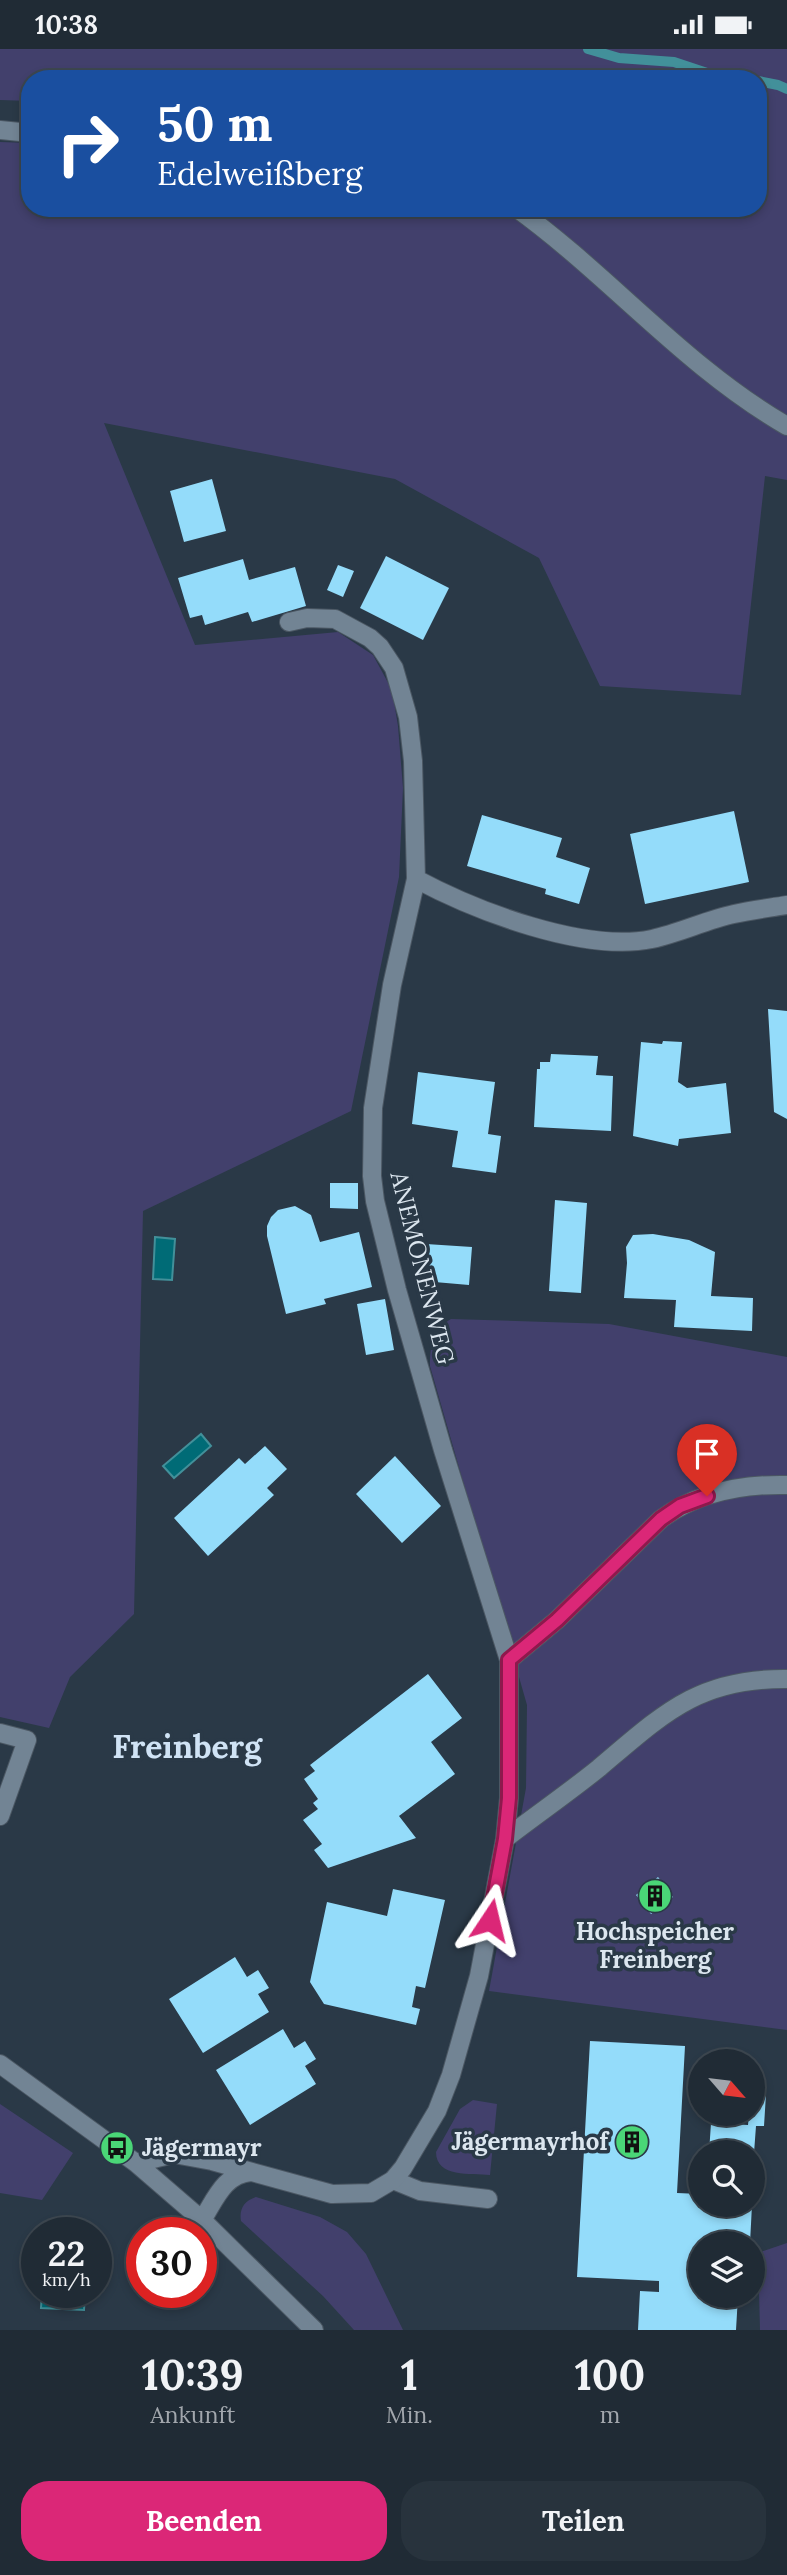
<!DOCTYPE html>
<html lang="de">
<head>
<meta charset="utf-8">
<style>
  :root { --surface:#202b35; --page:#28333d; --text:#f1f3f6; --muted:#a2a7ad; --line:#3d4750; --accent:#db2777 }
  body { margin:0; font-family:Lora,serif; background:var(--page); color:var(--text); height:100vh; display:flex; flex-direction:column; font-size:26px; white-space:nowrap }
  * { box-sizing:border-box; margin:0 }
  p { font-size:23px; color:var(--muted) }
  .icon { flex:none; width:38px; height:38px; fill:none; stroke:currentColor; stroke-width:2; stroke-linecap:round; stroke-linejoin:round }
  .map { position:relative; height:2281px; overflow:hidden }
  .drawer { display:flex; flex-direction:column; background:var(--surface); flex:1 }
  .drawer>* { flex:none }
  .top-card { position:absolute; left:21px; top:21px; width:746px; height:147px; border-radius:28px; box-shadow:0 4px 10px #0003,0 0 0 2px var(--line); background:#1a4fa0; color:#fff; overflow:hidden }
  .needle { width:46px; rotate:118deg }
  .fabs { position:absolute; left:688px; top:2000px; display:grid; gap:14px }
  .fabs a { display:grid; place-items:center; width:77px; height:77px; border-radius:50%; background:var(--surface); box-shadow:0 4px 10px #0003,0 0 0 2px var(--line); font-size:35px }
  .speed { position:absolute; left:21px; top:2168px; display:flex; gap:14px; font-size:35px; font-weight:700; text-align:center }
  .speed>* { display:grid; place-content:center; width:91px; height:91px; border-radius:50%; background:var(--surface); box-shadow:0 4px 10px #0003,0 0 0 2px var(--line); line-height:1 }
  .speed small { font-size:18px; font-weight:400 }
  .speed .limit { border:10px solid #d22; background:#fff; color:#111 }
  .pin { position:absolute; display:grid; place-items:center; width:60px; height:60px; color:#fff; margin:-72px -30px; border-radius:50% 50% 50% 0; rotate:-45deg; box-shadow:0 0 7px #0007 }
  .pin .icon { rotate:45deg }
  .me { position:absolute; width:77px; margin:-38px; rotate:10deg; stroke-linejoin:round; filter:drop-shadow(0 0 5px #0008) }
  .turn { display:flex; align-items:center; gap:24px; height:147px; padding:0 21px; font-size:32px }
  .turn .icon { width:91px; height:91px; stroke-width:2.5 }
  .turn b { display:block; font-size:49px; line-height:60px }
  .eta { display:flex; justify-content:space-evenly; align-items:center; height:119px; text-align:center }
  .eta b { font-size:42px; font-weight:700; line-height:49px }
  .action { display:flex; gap:14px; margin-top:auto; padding:14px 21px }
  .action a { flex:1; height:80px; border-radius:28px; background:var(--accent); color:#fff; font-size:28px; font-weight:700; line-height:80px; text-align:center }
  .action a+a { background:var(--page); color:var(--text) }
  .status { display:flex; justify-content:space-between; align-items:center; height:49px; padding:0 35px; background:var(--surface); direction:ltr }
  .status svg { height:19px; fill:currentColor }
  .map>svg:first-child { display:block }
</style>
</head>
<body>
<div class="status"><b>10:38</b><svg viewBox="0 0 49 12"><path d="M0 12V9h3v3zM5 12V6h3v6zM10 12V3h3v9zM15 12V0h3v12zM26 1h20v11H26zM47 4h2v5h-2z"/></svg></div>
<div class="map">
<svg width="787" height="2281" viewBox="0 0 787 2281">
  <rect width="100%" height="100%" fill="#2a3947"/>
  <path fill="#42406c" d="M0,0H787V431L765,427L741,646L600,637L539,509L395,430L104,374L195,596L338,583L373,606L392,641L398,677L403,739L399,828L351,1062L143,1162L134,1565L70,1628L49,1679L0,1668V93L30,94V159H758V30H30V52L0,51Z
    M451,1270L609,1275L787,1308V1981L489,1942L526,1739L527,1656L430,1317C430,1296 433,1281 451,1270Z
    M473,2051L497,2055L490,2126C471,2124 436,2129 436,2103L460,2060Z
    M0,2055L73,2104L42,2151L0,2144Z
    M256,2148L320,2168L347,2183L366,2205L403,2281H354L323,2247L241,2172C239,2160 244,2152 256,2148Z
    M787,2194V2281H760L758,2204Z"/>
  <path fill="#006b76" stroke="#42909a" stroke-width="2" d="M155,1188L175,1190L172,1231L153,1230Z
    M201,1385L211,1397L174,1429L163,1417Z
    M42,2244H85L84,2261L41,2259Z"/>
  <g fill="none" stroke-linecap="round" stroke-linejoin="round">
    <path stroke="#42909a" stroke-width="10" d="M588,0L619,9L674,13L725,30
      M758,32L778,36L787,40"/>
  </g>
  <path fill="#94dcfa" d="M212,430L226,482L184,493L170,442Z
    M386,507L449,539L423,591L360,559Z
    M243,510L249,531L295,518L306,557L252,573L248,563L205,576L202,566L190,569L178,529Z
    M338,516L354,522L343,548L327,541Z
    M734,762L749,833L645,855L630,785Z
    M482,766L562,789L556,808L590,819L579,855L545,845L546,840L467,817Z
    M768,960L787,962V1070L774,1063Z
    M663,992L682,993L678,1033L687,1039L726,1034L731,1084L679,1090L678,1097L633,1087L641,993L662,995Z
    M551,1005L598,1007L596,1026L613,1027L611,1082L534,1078L537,1020H540V1013H550Z
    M418,1023L495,1033L488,1085L501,1087L496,1124L452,1118L458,1082L412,1075Z
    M330,1134H358V1160L330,1159Z
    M555,1151L587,1154L581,1244L549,1242Z
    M295,1157L311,1166L320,1193L359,1183L372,1238L324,1250L326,1255L286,1265L267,1187V1177L271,1168L278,1161Z
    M653,1185L689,1191L715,1203L711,1247L753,1249L752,1282L674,1278L676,1251L624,1249L627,1214L626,1198L633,1186Z
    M426,1195L472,1198L469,1236L423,1232Z
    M385,1250L394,1301L366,1306L357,1255Z
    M265,1397L287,1420L267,1439L274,1446L208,1507L174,1469L239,1409L245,1415Z
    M395,1407L441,1457L402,1494L356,1445Z
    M428,1625L462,1669L431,1693L455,1725L399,1767L416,1789L328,1819L314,1801L322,1795L303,1771L318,1760L313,1754L318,1750L304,1730L315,1722L310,1716Z
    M658,1828L673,1848L651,1865L636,1846Z
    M393,1840L445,1851L425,1939L416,1937L412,1958L420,1960L416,1976L324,1955L310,1933L327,1853L387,1867Z
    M235,1908L247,1928L258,1921L269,1939L258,1945L269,1963L203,2004L169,1950Z
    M283,1980L294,1999L305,1992L316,2010L305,2017L316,2035L250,2076L216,2021Z
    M590,1992L685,1997L677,2144L700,2145V2156H752L750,2194H700V2247H738L736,2281H638L640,2242L659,2243V2232L577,2228Z
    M752,2044L766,2045L764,2077H756L754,2104H709L711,2074L748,2076L749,2065H752Z"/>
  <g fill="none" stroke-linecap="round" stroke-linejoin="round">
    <g stroke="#4b5763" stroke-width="20">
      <path id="service" d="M0,1684L27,1691L0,1767
        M393,2131L420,2142L488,2150"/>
    </g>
    <g stroke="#4b5763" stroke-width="20">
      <path id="minor" d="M0,81L30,84
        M516,159C610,227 685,318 787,377
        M416,830C476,862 584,904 652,890C680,884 706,871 734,865C751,861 769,859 787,856
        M509,1611L557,1571L661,1470C697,1444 743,1435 787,1436
        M505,1790C536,1766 568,1744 599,1719C663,1665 698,1629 787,1630
        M0,2015L136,2114L202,2171L314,2281
        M136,2114L174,2105L212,2112L332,2145L371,2144L393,2131L403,2119L437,2062L451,2026L479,1927L505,1790L509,1749V1611L443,1401L397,1241L375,1152L372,1127L373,1059L392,936L416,830L413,712L408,668L394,619L380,598L370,589L335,570L307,569L289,573
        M202,2171C215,2151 224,2125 251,2123"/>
    </g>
    <use href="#service" stroke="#728494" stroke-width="18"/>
    <use href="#minor" stroke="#728494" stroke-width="18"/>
  </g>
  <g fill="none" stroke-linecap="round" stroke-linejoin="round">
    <g stroke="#8e194d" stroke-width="18">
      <path id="route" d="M490,1871L505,1790L509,1749V1611L557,1571L661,1470L680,1457L707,1447"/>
    </g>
    <use href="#route" stroke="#db2777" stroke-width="12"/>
  </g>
  <defs>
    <g id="building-disc" transform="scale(1.75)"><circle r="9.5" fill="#4ad677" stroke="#2a3947"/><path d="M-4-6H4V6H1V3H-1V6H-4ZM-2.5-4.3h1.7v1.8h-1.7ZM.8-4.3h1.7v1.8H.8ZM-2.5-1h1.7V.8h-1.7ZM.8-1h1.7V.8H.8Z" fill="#111"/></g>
    <g id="bus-disc" transform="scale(1.75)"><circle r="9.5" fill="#4ad677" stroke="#2a3947"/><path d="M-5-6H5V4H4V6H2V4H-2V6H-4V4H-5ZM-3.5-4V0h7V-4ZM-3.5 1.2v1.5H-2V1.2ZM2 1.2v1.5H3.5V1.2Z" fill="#111"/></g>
  </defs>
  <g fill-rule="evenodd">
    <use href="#building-disc" x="655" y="1847"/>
    <use href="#building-disc" x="632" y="2093"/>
    <use href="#bus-disc" x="117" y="2099"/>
  </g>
  <g text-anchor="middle" stroke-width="7" stroke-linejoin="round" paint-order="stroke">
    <g font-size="24" fill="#dce6ef" stroke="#2a3947">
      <text transform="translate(422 1219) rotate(76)" y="8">ANEMONENWEG</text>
    </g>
    <g font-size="24" font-weight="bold" fill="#dce6ef" stroke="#2a3947">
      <text x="655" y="1891">Hochspeicher<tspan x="655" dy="28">Freinberg</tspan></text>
      <text x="608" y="2101" text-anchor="end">Jägermayrhof</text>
      <text x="142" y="2107" text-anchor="start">Jägermayr</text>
    </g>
    <g font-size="32" font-weight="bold" fill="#d0e3f5" stroke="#2a3947">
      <text x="187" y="1709">Freinberg</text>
    </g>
  </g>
</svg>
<div class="fabs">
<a><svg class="needle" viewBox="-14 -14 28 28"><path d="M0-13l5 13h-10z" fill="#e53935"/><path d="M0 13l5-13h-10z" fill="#a2a7ad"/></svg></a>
<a><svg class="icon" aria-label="search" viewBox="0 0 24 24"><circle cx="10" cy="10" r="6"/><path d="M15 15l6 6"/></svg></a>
<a><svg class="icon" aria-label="layers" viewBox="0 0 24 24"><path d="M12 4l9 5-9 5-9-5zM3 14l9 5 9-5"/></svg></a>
</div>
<div class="speed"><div>22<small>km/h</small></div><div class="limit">30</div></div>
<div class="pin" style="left:707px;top:1447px;background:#d93025"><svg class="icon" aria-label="arrive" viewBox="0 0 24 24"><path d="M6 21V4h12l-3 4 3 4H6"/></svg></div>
<svg class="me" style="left:490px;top:1871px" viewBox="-20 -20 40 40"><path d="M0-17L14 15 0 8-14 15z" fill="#db2777" stroke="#fff" stroke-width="4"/></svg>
<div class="top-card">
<div class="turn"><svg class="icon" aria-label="right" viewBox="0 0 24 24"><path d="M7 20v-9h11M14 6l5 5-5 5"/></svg><div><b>50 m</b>Edelweißberg</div></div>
</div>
</div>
<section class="drawer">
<div class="eta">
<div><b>10:39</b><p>Ankunft</p></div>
<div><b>1</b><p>Min.</p></div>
<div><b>100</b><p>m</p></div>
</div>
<div class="action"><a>Beenden</a><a>Teilen</a></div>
</section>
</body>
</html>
